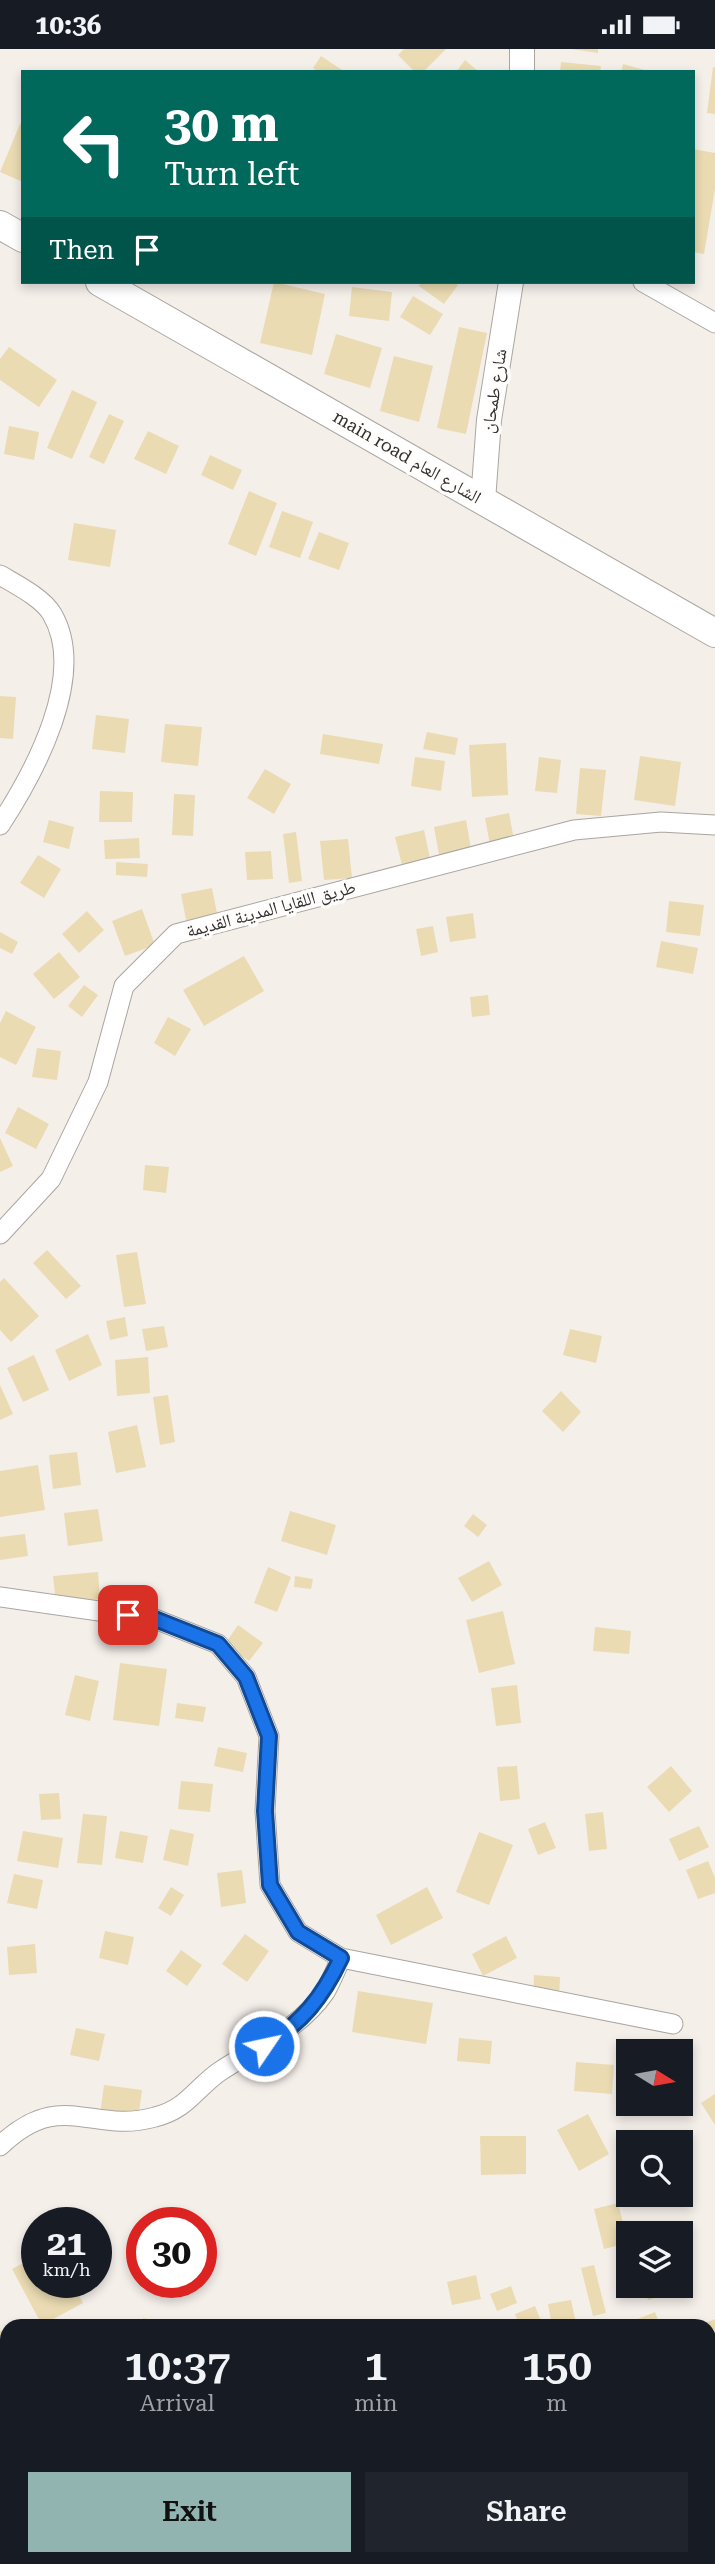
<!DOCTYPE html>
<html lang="en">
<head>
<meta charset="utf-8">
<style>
  :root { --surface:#171b24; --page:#20242c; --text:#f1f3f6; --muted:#9ea1a6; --accent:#92b4b1 }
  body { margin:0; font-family:"Roboto Serif","Noto Naskh Arabic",serif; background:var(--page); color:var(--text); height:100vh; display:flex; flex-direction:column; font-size:26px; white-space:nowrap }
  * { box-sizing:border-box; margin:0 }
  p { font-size:23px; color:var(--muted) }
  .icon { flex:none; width:38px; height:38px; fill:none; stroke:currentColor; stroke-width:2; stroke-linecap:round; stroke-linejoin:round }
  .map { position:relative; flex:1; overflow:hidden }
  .details { position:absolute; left:0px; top:2270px; width:716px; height:247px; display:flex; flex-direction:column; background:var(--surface); border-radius:21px 21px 0 0; box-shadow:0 4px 10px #0003 }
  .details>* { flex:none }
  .guide { position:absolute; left:21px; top:21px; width:674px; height:214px; border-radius:0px; box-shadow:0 4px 10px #0003; background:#00695c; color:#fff; overflow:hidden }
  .needle { width:46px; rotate:101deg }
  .controls { position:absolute; left:616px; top:1990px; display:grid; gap:14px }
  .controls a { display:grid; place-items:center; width:77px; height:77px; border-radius:0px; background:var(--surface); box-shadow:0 4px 10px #0003; font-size:35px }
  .speed { position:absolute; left:21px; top:2158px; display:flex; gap:14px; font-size:35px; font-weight:700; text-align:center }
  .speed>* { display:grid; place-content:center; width:91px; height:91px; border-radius:50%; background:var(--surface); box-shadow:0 4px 10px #0003; line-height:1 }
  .speed small { font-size:18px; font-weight:400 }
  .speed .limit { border:10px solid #d22; background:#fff; color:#111 }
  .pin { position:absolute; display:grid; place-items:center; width:60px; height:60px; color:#fff; margin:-30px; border-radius:14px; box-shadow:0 4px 10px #0006 }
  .me { position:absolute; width:77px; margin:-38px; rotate:56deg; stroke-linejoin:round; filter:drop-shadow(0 0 5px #0008) }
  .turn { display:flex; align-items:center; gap:24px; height:147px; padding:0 28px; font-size:32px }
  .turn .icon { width:91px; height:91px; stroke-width:2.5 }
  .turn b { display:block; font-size:49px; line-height:60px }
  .then { display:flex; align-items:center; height:66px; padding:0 28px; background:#0003; gap:14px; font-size:26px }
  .eta { display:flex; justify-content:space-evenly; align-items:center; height:119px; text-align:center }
  .eta b { font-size:42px; font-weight:600; line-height:49px }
  .action { display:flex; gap:14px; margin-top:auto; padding:14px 28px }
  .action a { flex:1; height:80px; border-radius:0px; background:var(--accent); color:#111; font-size:28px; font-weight:600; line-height:80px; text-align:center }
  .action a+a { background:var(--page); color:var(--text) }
  .status { display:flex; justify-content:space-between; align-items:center; height:49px; padding:0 35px; background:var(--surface); direction:ltr }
  .status svg { height:19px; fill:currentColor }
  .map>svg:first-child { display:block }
</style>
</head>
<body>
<div class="status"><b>10:36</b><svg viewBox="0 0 49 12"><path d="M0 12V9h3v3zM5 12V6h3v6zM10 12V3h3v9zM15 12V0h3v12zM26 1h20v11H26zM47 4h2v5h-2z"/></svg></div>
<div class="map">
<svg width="715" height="2515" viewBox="0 0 715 2515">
  <rect width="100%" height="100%" fill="#f5efea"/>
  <path fill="#eadbb3" d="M404,0H446L423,23H415L398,6Z
    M571,0H598V4Z
    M321,7L345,23H319L313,19Z
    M465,11L479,23H456Z
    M561,13L601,17L600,23H560Z
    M623,15L648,22V23H621Z
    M713,18H715V65L707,64Z
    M20,75L23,76V133L0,123Z
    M693,100L715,104V140L704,205L693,203Z
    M274,233L325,245L312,306L260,294Z
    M421,233H453L458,236L444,255L419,237Z
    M352,238L392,243L389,272L349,267Z
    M413,247L443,265L430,286L400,268Z
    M459,278L487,284L466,385L437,379Z
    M336,285L382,299L370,339L324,325Z
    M9,298L57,331L39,358L0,331V310Z
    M394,307L433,317L419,373L380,362Z
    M72,341L97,353L72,410L47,399Z
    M109,365L124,372L104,415L89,408Z
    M9,377L39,383L34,411L4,405Z
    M148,382L179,397L166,425L134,410Z
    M210,406L242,421L233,441L201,426Z
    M249,442L277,454L256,507L228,495Z
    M282,462L313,473L300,509L269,498Z
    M74,474L116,481L110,518L68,511Z
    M319,483L349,494L339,521L308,510Z
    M0,647L16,648L13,690L0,689Z
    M96,666L129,670L125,704L92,700Z
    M165,675L202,678L198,717L161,713Z
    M427,683L458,689L455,706L423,700Z
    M323,685L383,695L379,715L320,705Z
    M506,694L508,746L472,748L469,696Z
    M640,707L681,713L675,757L634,751Z
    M415,708L445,712L441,742L411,737Z
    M539,708L561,711L557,744L535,742Z
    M580,719L606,721L601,767L576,765Z
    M265,720L291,735L274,765L247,749Z
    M100,742L133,743L132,773H99Z
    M174,745L195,746L193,787L172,786Z
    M509,764L514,791L490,796L485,769Z
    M49,771L74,778L69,800L43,793Z
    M466,771L473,811L441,817L434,778Z
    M424,781L431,814L403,820L395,788Z
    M296,783L302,832L289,834L283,785Z
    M139,789L140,809L105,810L104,791Z
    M348,790L352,829L324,831L320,792Z
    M271,802L273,830L247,831L245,803Z
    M38,806L61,820L44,849L20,834Z
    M116,813L148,815L147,828L116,826Z
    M212,839L218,869L187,876L181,845Z
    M669,852L704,856L700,887L666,883Z
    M142,860L155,896L125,907L112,872Z
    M87,862L104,881L79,904L62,885Z
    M473,864L476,889L450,893L446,868Z
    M433,877L438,903L421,907L416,880Z
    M0,883L18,893L12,905L0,899Z
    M661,892L698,899L693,925L656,918Z
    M59,903L80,928L54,950L33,925Z
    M244,907L264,942L204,977L183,941Z
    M84,936L98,946L82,968L68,957Z
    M488,946L490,966L472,968L470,948Z
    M6,962L36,978L16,1016L0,1008V974Z
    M168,968L191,980L175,1007L154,994Z
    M37,999L61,1002L57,1031L32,1028Z
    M18,1058L49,1075L36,1100L5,1084Z
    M0,1089L13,1117L0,1123Z
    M145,1116L169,1118L166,1144L143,1141Z
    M47,1201L81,1237L66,1250L33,1214Z
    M137,1203L146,1255L124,1258L116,1206Z
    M4,1229L39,1267L11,1293L0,1281V1233Z
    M125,1268L128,1287L110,1291L106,1272Z
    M164,1277L168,1298L146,1302L142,1280Z
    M570,1280L602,1287L596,1314L563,1306Z
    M88,1285L102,1316L69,1332L55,1301Z
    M34,1306L49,1341L23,1353L7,1319Z
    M148,1308L150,1344L117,1347L115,1311Z
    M0,1336L13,1365L0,1371Z
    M561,1342L581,1363L563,1383L542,1362Z
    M168,1346L175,1393L160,1396L153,1348Z
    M137,1376L146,1418L116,1424L108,1383Z
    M77,1403L81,1436L53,1440L49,1406Z
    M38,1416L45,1461L0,1468V1422Z
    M98,1460L103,1492L68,1497L64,1464Z
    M290,1462L336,1476L327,1506L281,1492Z
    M473,1465L487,1476L478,1488L464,1477Z
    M25,1485L28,1507L0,1511V1488Z
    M489,1512L502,1536L472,1553L458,1529Z
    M268,1518L291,1528L277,1563L254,1554Z
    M98,1523L100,1550L56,1554L53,1527Z
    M295,1527L313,1530L311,1540L294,1538Z
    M503,1562L515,1615L479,1624L466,1571Z
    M238,1576L263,1594L249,1612L225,1595Z
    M595,1578L631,1582L629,1605L593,1602Z
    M120,1614L167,1620L159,1677L113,1671Z
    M75,1626L99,1632L90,1672L65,1666Z
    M517,1636L521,1674L496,1677L491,1639Z
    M177,1654L206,1658L203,1673L175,1669Z
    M218,1698L247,1704L243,1723L214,1717Z
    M517,1717L520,1750L500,1752L497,1718Z
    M671,1717L692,1742L669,1763L647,1738Z
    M181,1732L213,1735L210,1763L178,1760Z
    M59,1744L61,1770L41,1771L39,1745Z
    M603,1763L607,1800L589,1802L585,1765Z
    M83,1765L107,1767L102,1816L77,1814Z
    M545,1773L556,1799L538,1806L528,1780Z
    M699,1777L709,1798L679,1812L669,1790Z
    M170,1780L194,1785L188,1817L163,1811Z
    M23,1782L63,1789L58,1819L17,1812Z
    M120,1782L148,1787L143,1814L115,1809Z
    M479,1783L513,1796L489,1856L456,1843Z
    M708,1812L715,1829V1844L698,1850L686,1821Z
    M242,1821L246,1854L221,1858L217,1824Z
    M14,1825L43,1831L37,1860L7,1854Z
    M171,1838L184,1846L171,1867L158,1859Z
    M427,1838L443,1869L391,1896L376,1866Z
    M105,1882L134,1888L128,1916L99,1909Z
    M245,1885L269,1902L247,1933L222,1915Z
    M506,1887L517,1909L483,1927L472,1905Z
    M35,1895L37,1924L9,1926L7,1898Z
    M181,1901L202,1916L187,1937L166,1922Z
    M534,1926L560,1928L559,1950L533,1949Z
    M358,1942L433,1954L426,1995L352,1983Z
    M76,1979L105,1985L99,2012L70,2006Z
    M459,1989L492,1992L490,2015L457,2012Z
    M576,2013L614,2016L612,2045L574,2042Z
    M104,2036L142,2041L137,2078L99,2073Z
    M715,2045V2076L701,2054Z
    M588,2065L609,2105L579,2122L557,2081Z
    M480,2087H526V2125L481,2126Z
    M618,2154L628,2194L604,2200L594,2160Z
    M37,2207V2233H72L83,2254L42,2276L12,2220Z
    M594,2216L606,2264L593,2267L581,2219Z
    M476,2226L481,2250L452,2256L447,2233Z
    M643,2236H675L677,2242L648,2251Z
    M511,2237L517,2254L497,2262L490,2245Z
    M571,2251L576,2274L552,2277L548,2255Z
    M535,2257L543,2277H520L515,2265Z
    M655,2263L660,2276L620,2277Z
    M143,2269L175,2276V2277H141Z
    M715,2270V2297L709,2300V2277H697Z
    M0,2281L7,2294V2303L0,2307Z
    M0,2349L7,2356V2366L0,2373Z
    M0,2469L7,2485V2505L0,2508Z
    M44,2510H50L63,2515H41Z
    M245,2510H267V2515H244Z"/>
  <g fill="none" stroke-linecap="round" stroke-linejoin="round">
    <g stroke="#aaa5a0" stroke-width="21">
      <path id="minor" d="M643,233L715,274
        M0,526C15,535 43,549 52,565C88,626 34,724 0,776
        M0,1185L51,1130L98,1033L124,937L176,885L574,781L661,773L715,776
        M0,1548L155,1570L218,1595L246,1628L269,1687L265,1762L270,1836L298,1883L341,1909L673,1975
        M0,2097C61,2038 91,2086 155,2068C187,2060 195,2040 219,2023C256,1998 299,1981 325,1943C331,1933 336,1920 341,1909"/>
    </g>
    <g stroke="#aaa5a0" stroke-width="26">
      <path id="tertiary" d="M522,23V0
        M483,451L489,371L511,233"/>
    </g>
    <g stroke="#aaa5a0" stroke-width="30">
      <path id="secondary" d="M0,176L23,189
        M100,233L715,584"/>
    </g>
    <use href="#minor" stroke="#fff" stroke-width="19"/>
    <use href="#tertiary" stroke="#fff" stroke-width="24"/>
    <use href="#secondary" stroke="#fff" stroke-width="28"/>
  </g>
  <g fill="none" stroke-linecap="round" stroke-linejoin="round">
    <g stroke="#114b97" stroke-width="18">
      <path id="route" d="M128,1566L155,1570L218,1595L246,1628L269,1687L265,1762L270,1836L298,1883L341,1909C322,1949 302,1974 264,1997"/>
    </g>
    <use href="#route" stroke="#1a73e8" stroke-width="12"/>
  </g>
  <g text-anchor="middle" stroke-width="7" stroke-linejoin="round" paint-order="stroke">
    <g font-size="18" fill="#33312f" stroke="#fefdfc">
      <text transform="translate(494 342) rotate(-81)" y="6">شارع طمحان</text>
      <text transform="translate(407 408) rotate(30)" y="6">main road الشارع العام</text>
      <text transform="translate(271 860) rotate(-15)" y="6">طريق اللقايا المدينة القديمة</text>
    </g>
  </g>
</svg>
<div class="controls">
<a><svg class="needle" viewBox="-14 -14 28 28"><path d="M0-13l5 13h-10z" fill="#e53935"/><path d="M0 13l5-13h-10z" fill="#9ea1a6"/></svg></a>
<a><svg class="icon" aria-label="search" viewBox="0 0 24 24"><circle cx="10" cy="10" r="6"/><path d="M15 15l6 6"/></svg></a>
<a><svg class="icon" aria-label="layers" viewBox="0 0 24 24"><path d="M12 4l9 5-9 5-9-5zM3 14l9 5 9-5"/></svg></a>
</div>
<div class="speed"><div>21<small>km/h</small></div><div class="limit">30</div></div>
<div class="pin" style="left:128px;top:1566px;background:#d93025"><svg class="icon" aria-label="arrive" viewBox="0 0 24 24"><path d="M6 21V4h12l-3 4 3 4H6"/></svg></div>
<svg class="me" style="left:264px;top:1997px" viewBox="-20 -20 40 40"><circle r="17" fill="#1a73e8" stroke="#fff" stroke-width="3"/><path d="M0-11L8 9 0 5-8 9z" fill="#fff"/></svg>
<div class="guide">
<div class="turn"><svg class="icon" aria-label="left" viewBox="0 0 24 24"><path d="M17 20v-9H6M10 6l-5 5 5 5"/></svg><div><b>30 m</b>Turn left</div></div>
<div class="then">Then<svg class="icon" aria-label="arrive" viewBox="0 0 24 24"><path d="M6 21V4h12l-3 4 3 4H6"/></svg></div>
</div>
<section class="details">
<div class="eta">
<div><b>10:37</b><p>Arrival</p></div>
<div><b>1</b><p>min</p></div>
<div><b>150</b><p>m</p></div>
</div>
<div class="action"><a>Exit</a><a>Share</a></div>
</section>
</div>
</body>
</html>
